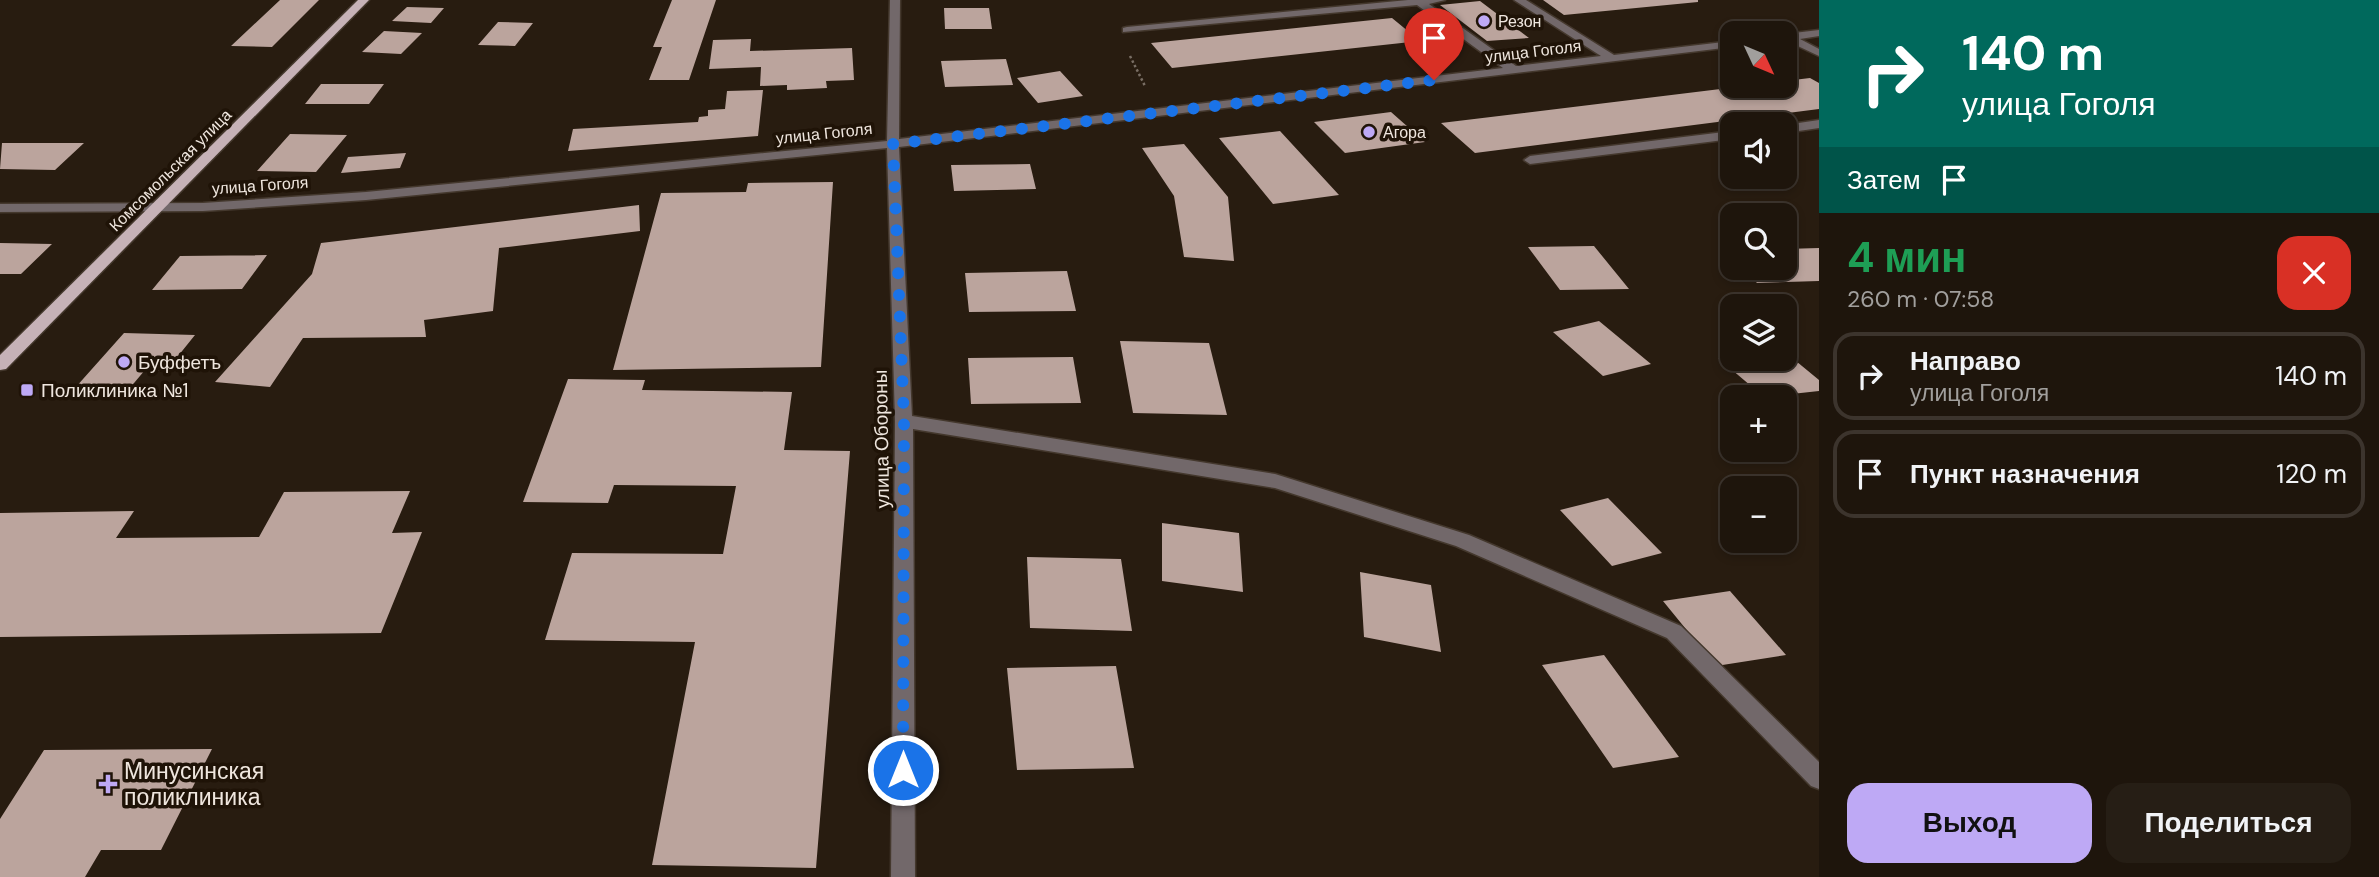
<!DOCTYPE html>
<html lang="ru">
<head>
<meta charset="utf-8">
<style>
  :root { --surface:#1e150c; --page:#261e15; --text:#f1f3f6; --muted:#a19f9d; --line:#3c342d; --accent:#bea9f5 }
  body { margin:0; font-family:"DM Sans",sans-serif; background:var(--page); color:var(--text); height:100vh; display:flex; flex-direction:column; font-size:26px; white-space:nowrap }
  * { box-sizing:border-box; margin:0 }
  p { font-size:23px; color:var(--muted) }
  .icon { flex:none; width:38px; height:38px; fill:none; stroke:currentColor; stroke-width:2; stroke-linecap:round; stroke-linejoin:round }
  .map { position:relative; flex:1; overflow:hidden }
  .panel { display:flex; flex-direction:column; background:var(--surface); width:560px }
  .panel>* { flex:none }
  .hud { background:#00695c; color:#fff; overflow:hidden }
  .needle { width:46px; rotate:134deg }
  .controls { position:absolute; left:1720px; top:21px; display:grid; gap:14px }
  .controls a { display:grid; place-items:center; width:77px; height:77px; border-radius:14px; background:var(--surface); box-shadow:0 4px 10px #0003,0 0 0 2px var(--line); font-size:35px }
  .pin { position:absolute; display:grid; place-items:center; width:60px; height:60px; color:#fff; margin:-72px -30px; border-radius:50% 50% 50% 0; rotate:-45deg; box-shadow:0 0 7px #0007 }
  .pin .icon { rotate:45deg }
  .me { position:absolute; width:77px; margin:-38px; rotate:0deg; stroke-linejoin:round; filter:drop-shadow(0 0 5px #0008) }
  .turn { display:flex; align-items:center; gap:24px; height:147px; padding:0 28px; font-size:32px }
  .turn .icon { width:91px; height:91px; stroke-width:2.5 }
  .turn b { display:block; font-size:49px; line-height:60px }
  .then { display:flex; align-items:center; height:66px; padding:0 28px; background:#0003; gap:14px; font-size:26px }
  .round { display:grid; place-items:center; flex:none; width:74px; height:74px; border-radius:21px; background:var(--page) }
  .summary { display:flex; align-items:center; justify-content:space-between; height:119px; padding:0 28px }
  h1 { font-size:42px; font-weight:700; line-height:52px; color:#1e9e55 }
  .cta { display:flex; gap:14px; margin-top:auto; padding:14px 28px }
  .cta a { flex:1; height:80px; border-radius:21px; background:var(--accent); color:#111; font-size:28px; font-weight:700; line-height:80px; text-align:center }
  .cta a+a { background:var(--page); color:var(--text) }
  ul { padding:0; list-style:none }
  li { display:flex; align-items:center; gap:21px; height:88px; margin:0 14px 10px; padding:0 14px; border:4px solid var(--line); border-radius:21px }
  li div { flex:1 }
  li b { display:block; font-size:26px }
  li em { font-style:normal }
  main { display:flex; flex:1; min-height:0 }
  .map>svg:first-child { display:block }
</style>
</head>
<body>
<main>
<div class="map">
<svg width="1819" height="877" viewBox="0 0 1819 877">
  <rect width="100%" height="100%" fill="#281c10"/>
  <path fill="#bba49d" d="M280,0H319L272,47L231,46Z
    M672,0H716L689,80H649L662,47H653Z
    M1543,0H1698V2L1564,15Z
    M1480,1L1529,38L1487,41L1440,5Z
    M407,7L444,8L431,23L392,21Z
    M944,8H989L992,29H945Z
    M1392,18L1420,41L1172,68L1151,43Z
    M498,22L533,23L515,46L478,45Z
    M384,31L422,33L401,54L362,52Z
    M751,39L750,51L852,48L854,80L826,81L827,88L787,90V85L760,86L761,67L709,69L713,40Z
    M1006,59L1013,85L945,87L941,61Z
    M1060,71L1083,96L1038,103L1017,78Z
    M1810,78L1819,83V109L1475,153L1441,123L1745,86H1785V81Z
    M321,84H384L369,104H305Z
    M763,90L758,136L568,151L573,129L698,122L699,117L708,116V110L725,109L727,91Z
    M1391,112L1425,142L1345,153L1314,122Z
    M1280,131L1339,195L1273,204L1219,138Z
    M290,134L347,135L316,172L257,171Z
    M2,143H84L55,170L0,169Z
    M1184,144L1228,197L1234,261L1184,257L1174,196L1142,148Z
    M406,153L400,168L341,173L348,157Z
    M1030,164L1036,189L954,191L951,165Z
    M833,182L821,367L613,370L661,193L746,192L748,183Z
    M639,205L640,231L499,248L493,311L424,320L426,337L303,338L270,387L215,382L312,274L321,243Z
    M0,243L52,244L21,274H0Z
    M1594,246L1629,289L1560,290L1528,247Z
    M1819,248V281L1757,283L1742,268H1785V249Z
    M267,255L242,289L152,290L180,256Z
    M1067,271L1076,311L969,312L965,273Z
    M1599,321L1651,364L1603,376L1553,332Z
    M124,333L195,335L166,371L145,370L129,389L75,388Z
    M1120,341L1209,343L1227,415L1133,413Z
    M1785,352L1819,380V391L1764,397L1718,358L1732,355V359H1785Z
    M1073,357L1081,403L971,404L968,358Z
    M568,379L645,380L642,390L792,392L784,450L850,451L816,868L652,865L695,642L545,640L572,553L723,554L736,486L614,485L608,503L523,502Z
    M410,491L392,533L422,532L381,633L0,637V513L134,511L116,538L259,537L284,492Z
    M1608,498L1662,553L1612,566L1560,510Z
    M1162,523L1239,533L1243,592L1162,581Z
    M1027,557L1121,559L1132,631L1030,628Z
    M1360,572L1431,585L1441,652L1364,637Z
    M1730,591L1786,655L1716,666L1663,601Z
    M1604,655L1679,757L1613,768L1542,665Z
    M1116,666L1134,768L1017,770L1007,668Z
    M212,749L161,850H101L85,877H0V819L44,750Z"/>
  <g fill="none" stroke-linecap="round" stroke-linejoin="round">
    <g stroke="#44382d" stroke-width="3">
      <path id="minor" d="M890,0H900L899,139L1503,68L1417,5L1123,32V28L1127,27L1408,0H1445L1429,4L1516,66L1601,56L1514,0H1526L1614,55L1732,41V47L899,147L912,416L1275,474L1469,535L1681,626L1819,762V789L1811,786L1667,638L1456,546L1275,488L913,429L915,877H891L895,421L887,148L366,200L203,211L0,212V204L203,203L366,192L887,141Z
        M1819,30V36L1800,39L1819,49V56L1785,40V34Z
        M1819,120V128L1785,133V125Z
        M1732,131V139L1530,164L1524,160L1530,156Z"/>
    </g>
    <g stroke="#44382d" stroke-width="3">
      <path id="major" d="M358,0H369L6,369L0,370V355Z"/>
    </g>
    <path stroke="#796e64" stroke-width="2.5" stroke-dasharray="2.5 2.5" stroke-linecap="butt" d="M1130,56L1145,86"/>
    <use href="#minor" fill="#72686a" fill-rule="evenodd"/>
    <use href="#major" fill="#c6b2b7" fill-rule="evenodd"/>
  </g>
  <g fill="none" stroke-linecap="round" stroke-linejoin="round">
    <path stroke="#1a73e8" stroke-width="12" stroke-dasharray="0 21.6" d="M903,770L904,421L893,144L1434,80"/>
  </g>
  <g fill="#bea9f5" stroke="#1f1307" stroke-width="2.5">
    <circle cx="1484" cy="21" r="7"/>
    <circle cx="1369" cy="132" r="7"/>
    <circle cx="124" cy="362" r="7"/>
    <rect x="20" y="383" width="14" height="14" rx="3.5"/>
    <path d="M104.5 773.5h7v7h7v7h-7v7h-7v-7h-7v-7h7z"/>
  </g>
  <g text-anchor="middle" stroke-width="7" stroke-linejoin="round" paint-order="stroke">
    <g font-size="16" fill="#efe6de" stroke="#1f1307" text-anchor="start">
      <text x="1498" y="27">Резон</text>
      <text x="1383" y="138">Агора</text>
    </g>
    <g font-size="16" fill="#efe6de" stroke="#1f1307">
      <text transform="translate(1533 51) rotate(-7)" y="6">улица Гоголя</text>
      <text transform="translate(824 133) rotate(-6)" y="6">улица Гоголя</text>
      <text transform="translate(170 170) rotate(-45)" y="6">Комсомольская улица</text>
      <text transform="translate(260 185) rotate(-4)" y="6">улица Гоголя</text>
    </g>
    <g font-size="19" fill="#efe6de" stroke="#1f1307" text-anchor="start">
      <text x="138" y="369">Буффетъ</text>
      <text x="41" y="397">Поликлиника №1</text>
    </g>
    <g font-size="19" fill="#efe6de" stroke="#1f1307">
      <text transform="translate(881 439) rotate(-91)" y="7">улица Обороны</text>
    </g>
    <g font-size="23" fill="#efe6de" stroke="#1f1307" text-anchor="start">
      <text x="124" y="779">Минусинская<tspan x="124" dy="26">поликлиника</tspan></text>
    </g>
  </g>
</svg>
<div class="controls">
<a><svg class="needle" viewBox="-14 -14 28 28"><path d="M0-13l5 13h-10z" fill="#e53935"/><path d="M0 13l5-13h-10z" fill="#a19f9d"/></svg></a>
<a><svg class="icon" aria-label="sound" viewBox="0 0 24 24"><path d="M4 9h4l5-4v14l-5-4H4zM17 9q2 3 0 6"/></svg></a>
<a><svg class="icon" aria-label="search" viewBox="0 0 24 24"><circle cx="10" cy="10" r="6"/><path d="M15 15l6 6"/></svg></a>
<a><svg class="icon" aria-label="layers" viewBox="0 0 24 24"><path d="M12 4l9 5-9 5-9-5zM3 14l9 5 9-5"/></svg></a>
<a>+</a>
<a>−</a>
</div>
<div class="pin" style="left:1434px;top:80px;background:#d93025"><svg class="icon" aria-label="arrive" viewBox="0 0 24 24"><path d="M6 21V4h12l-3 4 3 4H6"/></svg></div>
<svg class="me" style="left:903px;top:770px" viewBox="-20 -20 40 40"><circle r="17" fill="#1a73e8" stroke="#fff" stroke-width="3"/><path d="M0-11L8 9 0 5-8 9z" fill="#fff"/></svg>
</div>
<section class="panel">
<div class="hud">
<div class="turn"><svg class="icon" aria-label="right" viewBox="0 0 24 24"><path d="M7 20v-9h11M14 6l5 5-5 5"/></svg><div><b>140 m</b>улица Гоголя</div></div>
<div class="then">Затем<svg class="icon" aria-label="arrive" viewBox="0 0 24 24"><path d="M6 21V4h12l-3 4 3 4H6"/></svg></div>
</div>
<div class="summary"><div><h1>4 мин</h1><p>260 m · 07:58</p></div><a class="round" style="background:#d93025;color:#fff"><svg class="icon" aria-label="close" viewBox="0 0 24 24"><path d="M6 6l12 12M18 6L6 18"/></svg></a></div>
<ul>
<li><svg class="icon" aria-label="right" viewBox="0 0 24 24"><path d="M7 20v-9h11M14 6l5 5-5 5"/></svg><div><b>Направо</b><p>улица Гоголя</p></div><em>140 m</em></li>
<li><svg class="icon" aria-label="arrive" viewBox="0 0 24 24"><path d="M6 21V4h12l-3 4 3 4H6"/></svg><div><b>Пункт назначения</b></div><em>120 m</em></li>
</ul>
<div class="cta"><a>Выход</a><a>Поделиться</a></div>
</section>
</main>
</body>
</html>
